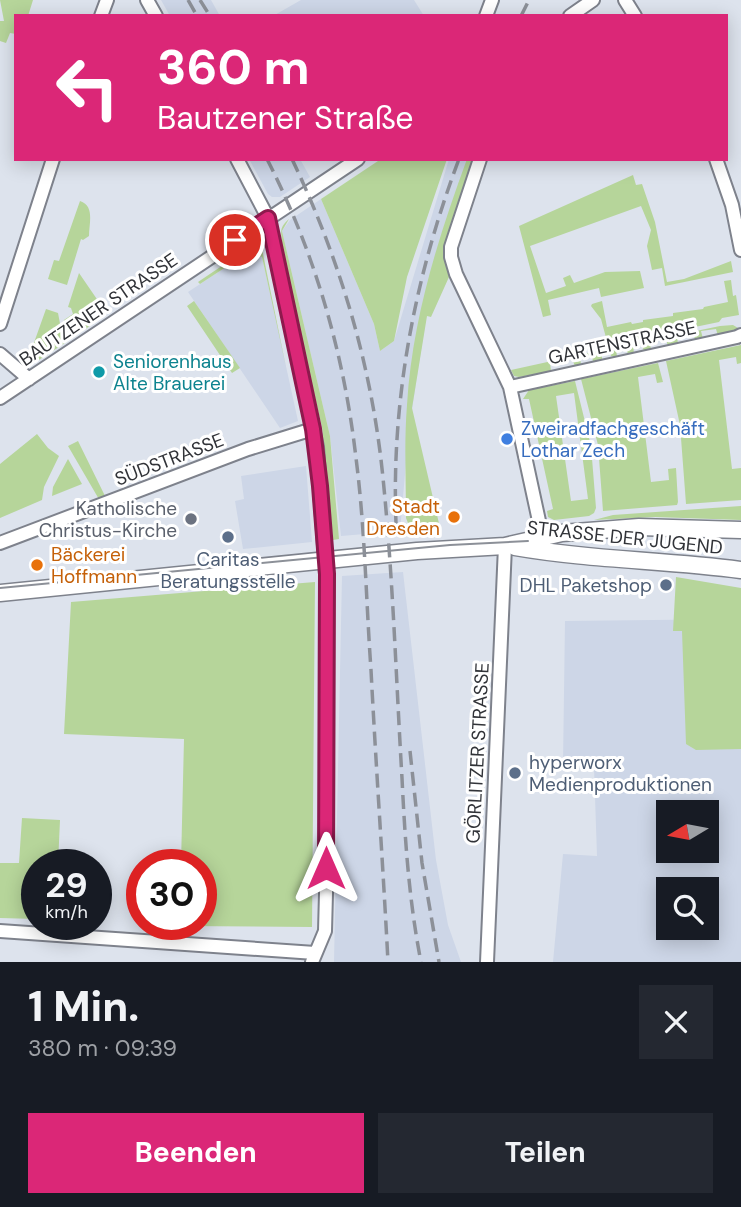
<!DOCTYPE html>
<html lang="de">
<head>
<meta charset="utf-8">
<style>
  :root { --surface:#171b24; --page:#242831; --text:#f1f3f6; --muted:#9ea1a6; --accent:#db2777 }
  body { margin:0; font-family:"DM Sans",sans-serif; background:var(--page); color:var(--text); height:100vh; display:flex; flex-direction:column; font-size:26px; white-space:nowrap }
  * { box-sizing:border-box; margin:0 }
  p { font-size:23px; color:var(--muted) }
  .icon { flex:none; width:38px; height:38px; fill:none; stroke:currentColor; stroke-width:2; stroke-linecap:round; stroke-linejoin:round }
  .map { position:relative; height:962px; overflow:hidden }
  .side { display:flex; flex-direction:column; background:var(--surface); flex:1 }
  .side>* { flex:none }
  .guide { position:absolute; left:14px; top:14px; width:714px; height:147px; border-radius:0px; box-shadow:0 4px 18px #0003; background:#db2777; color:#fff; overflow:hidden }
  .needle { width:46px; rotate:260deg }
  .buttons { position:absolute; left:656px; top:800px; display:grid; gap:14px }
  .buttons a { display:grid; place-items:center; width:63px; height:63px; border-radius:0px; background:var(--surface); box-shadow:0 4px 18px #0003; font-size:35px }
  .speed { position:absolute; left:21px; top:849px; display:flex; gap:14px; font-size:35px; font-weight:700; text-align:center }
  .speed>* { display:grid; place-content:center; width:91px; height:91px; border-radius:50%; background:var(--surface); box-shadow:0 4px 18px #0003; line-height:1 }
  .speed small { font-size:18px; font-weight:400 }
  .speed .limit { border:10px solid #d22; background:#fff; color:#111 }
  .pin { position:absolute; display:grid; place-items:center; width:60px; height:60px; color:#fff; margin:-30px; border:4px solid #fff; border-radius:50%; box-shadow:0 2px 7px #0007 }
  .me { position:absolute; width:77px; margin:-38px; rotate:0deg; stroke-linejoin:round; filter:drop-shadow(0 0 5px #0008) }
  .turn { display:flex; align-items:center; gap:24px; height:147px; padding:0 28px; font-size:32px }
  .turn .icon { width:91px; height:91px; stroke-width:2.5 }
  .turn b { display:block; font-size:49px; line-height:60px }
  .round { display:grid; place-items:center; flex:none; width:74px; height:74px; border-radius:0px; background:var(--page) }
  .summary { display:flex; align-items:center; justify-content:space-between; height:119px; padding:0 28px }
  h1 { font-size:42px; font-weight:800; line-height:52px }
  .action { display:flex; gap:14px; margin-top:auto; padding:14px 28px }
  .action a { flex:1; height:80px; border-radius:0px; background:var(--accent); color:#fff; font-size:28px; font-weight:800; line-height:80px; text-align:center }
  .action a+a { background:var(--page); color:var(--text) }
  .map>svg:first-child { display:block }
</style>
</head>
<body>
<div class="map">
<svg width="741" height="962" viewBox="0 0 741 962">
  <rect width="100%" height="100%" fill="#dde3ed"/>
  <path fill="#cdd6e7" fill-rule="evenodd" d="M161,0H211L220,16H170Z
    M301,0H414L424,16H273Z
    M249,159H300L310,177L280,197H272L268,194Z
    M449,159H471L432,279L409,429L400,531L341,536L330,436L282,231L290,220L321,199L374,324L380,351L394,341Z
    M249,252L262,257L298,421L280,428L188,292Z
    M306,466L312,542L243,549L235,501L244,499L241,476Z
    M403,572L436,860L448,925L461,962H334L342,576Z
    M741,619V962H553L563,854L597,856L594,767L563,764L565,621ZM668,812H707V850H668ZM668,889H707V928H668Z"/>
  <path fill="#b6d59a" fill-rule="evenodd" d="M0,0H33L28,16H16V34L10,33L6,43L0,41V21H4Z
    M381,159H447L407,277L394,341L380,351L374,324L321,199Z
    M467,159H474L444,251L449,277L431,317L427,316L412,408L441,532L412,533L406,518C406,480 404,442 407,405C412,320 438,238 467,159Z
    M633,175L636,185L642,184L655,222L667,282L684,279L731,261L733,272L665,286L662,268L652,270L647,246L651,230L641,206L530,246L546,293L566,286L563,278L570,275L574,283L605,272L640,271L644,288L601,297L599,288L548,300L551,315L543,317L519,226Z
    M80,201C95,206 89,223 89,236L83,240L81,239L67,285L48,279L54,260L59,261Z
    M289,219L282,231L330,436L339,539L333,540L322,427L278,242L282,240C280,230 281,226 289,219Z
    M256,243L261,244L286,367L262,257L249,252L200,284L198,282Z
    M79,273L103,308L93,315L97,321L71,339L64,320L73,314L71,308L68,307Z
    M731,280L733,296L736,295L739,315L722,318L719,322L608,345L601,319L591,306L592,304L602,301L607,327L631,322L632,324L643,322V320L673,316V313L703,309L704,307L728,302L724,281Z
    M194,301L240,368L232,373L187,306Z
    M46,309L58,313L62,334L68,341L31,365V351Z
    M733,325L738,328L737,332L718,336L716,329L701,331L703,339L695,341L694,333L677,336L678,344L668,347L666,338L650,341L651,350L644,352L642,343L633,345L634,354L628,355L626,346L616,348L617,357L611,356L609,349L720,326Z
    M741,345V363L737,364L736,357L719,360L732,469L741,468V500L686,504L680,425L666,361Z
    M602,350V360L593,362L592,355L580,357L581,365L575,366L572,359L550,363L551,371L519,377L514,376L511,370Z
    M658,363L663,382L657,383L655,374L638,377L651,482L669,480L668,469L676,468L678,502L677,505L603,511L598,445L581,379Z
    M575,381L591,446L596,508L594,513L589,516L554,520L548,517L547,511L553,509L529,399H523L529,390ZM574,393L588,499L571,501L556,396Z
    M37,434L48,448L59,456L44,487L42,500L0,518V464Z
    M78,441L106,498L100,501L68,446Z
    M68,459L82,484L52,496L53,487Z
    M741,506V520L655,517L594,520L613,515Z
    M676,577L741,588V749L696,750L686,744L682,631H673Z
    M315,582L312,927L180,926V924H201V864H181L184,739L64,734L71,602Z
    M22,818L60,820L58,864H37V919L0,918V863H19Z"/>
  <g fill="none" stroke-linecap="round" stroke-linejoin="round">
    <g stroke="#7e828c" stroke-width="16">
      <path id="street" d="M147,0L156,16
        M625,0L635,16
        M101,16L107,0
        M486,16L492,0
        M570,16L593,0
        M237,159L268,218L317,447L326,574V893L325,931L312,962
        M480,159L451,247V257L456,274L510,387L544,544
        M716,159L732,205L741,250
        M0,324L53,159
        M0,354L29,379
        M510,387L737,337L741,335
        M0,398L358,159
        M0,543L248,449L313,429
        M0,931L315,953
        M487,962L505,546"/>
    </g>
    <g stroke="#7e828c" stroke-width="19">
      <path id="secondary" d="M515,547C590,560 666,560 741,570
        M0,593L417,551L505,546L562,533L601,530L639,527L741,530"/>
    </g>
    <use href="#street" stroke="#fff" stroke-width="12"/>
    <use href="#secondary" stroke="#fff" stroke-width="16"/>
    <path stroke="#8c9098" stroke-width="2" d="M0,588L450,545L528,541"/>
    <path stroke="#8c9098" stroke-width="3.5" stroke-dasharray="14 7" stroke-linecap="butt" d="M188,0L197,16
      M200,0L210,16
      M521,16L529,0
      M267,159C315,253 344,354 356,458C365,528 366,600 371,670C376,767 383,865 388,962
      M292,159C340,260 372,366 383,478C393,577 396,678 402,778C405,840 409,901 421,962
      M396,524C391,399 415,276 459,159
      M410,751L422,863L439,962"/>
  </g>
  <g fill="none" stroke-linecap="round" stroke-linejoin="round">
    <g stroke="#8e194d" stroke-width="18">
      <path id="route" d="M235,240L268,218L313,429L320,486L327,574L326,868"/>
    </g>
    <use href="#route" stroke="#db2777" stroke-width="12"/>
  </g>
  <circle fill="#0f9aa8" stroke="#fff" stroke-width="2.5" cx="99" cy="372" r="7"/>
  <circle fill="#3f7fe0" stroke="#fff" stroke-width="2.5" cx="507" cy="439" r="7"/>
  <g fill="#e8710a" stroke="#fff" stroke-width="2.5">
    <circle cx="454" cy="517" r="7"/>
    <circle cx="37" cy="565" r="7"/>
  </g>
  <circle fill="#6b7280" stroke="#fff" stroke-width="2.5" cx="191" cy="519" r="7"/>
  <g fill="#5c6f8a" stroke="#fff" stroke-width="2.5">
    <circle cx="228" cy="537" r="7"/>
    <circle cx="666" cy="585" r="7"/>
    <circle cx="515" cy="773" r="7"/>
  </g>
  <g text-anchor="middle" stroke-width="6" stroke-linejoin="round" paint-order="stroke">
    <g font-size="19" fill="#313338" stroke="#fff">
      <text transform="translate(98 309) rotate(-34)" y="7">BAUTZENER STRASSE</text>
      <text transform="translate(622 342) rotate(-12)" y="7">GARTENSTRASSE</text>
      <text transform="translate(169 459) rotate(-21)" y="7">SÜDSTRASSE</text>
      <text transform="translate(625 537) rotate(6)" y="7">STRASSE DER JUGEND</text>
      <text transform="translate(477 753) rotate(-87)" y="7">GÖRLITZER STRASSE</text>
    </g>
    <g font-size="19" fill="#0d838f" stroke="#fff" text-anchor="start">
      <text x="113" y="368">Seniorenhaus<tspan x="113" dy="22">Alte Brauerei</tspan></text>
    </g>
    <g font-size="19" fill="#366cbe" stroke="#fff" text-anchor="start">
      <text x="521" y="435">Zweiradfachgeschäft<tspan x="521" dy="22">Lothar Zech</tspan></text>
    </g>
    <g font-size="19" fill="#c56008" stroke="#fff" text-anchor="end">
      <text x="440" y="513">Stadt<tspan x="440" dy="22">Dresden</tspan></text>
      <text x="51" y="561" text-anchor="start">Bäckerei<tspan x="51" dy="22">Hoffmann</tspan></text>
    </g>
    <g font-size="19" fill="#5b616d" stroke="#fff" text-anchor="end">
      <text x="177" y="515">Katholische<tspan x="177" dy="22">Christus-Kirche</tspan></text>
    </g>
    <g font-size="19" fill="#4e5e75" stroke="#fff">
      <text x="228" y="566">Caritas<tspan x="228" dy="22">Beratungsstelle</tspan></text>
      <text x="652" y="592" text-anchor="end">DHL Paketshop</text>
      <text x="529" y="769" text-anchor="start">hyperworx<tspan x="529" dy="22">Medienproduktionen</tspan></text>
    </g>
  </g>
</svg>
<div class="buttons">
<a><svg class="needle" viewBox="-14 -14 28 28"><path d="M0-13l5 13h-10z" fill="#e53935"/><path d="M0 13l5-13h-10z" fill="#9ea1a6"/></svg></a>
<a><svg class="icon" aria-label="search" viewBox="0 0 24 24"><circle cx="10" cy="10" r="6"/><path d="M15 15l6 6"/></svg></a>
</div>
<div class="speed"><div>29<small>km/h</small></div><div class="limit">30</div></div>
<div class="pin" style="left:235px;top:240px;background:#d93025"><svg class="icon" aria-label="arrive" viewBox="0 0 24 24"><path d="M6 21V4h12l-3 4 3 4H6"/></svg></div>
<svg class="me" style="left:326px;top:868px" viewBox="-20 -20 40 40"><path d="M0-17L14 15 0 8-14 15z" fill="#db2777" stroke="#fff" stroke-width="4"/></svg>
<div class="guide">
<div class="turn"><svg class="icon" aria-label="left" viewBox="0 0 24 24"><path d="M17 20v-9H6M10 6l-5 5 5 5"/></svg><div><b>360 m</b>Bautzener Straße</div></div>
</div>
</div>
<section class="side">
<div class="summary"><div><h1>1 Min.</h1><p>380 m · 09:39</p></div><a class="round"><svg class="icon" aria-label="close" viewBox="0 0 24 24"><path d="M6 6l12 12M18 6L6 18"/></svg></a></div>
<div class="action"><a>Beenden</a><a>Teilen</a></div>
</section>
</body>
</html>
